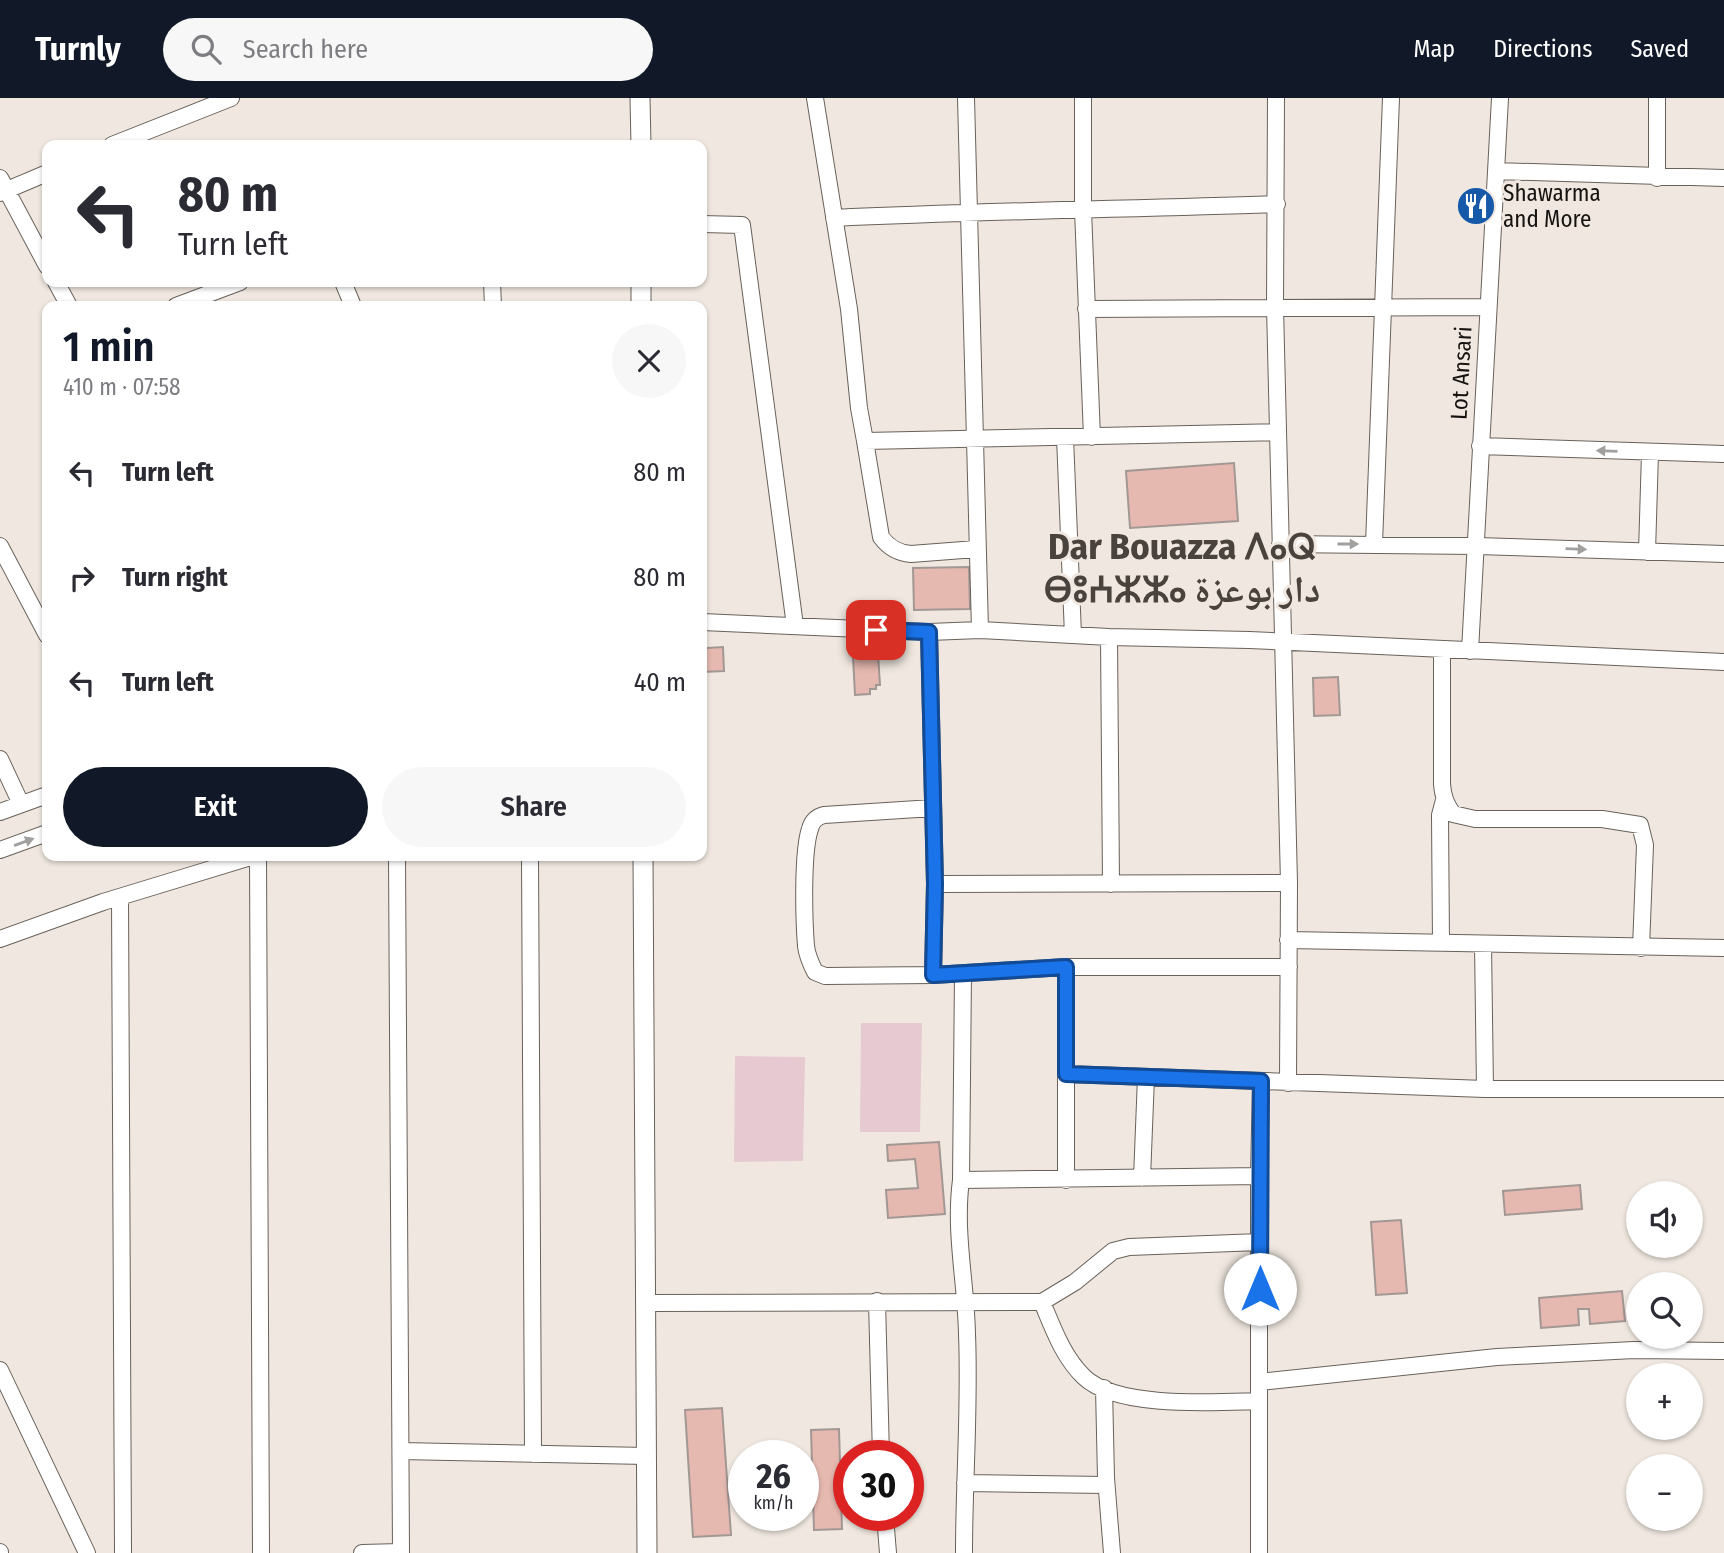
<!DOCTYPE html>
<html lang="en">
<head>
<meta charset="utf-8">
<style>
  :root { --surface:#fff; --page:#f7f7f7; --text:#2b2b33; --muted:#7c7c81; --accent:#111827 }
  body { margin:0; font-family:"Fira Sans Condensed","Noto Naskh Arabic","Noto Sans Tifinagh",sans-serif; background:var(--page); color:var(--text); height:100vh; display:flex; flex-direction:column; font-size:26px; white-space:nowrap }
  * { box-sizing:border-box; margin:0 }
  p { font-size:23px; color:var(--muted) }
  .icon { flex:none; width:38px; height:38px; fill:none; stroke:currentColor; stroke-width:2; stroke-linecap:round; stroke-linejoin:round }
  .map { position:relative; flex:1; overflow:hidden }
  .side { position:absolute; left:42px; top:203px; width:665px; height:560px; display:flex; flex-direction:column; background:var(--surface); border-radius:14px; box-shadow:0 2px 5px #0004 }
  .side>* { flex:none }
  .hud { position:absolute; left:42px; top:42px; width:665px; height:147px; border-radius:14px; box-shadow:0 2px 5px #0004; background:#fff; color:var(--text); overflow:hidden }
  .buttons { position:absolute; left:1626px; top:1083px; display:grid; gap:14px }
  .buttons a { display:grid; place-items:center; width:77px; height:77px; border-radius:50%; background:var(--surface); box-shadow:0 2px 5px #0004; font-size:35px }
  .speed { position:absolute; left:728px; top:1342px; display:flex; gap:14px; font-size:35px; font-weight:700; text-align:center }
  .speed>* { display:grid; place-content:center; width:91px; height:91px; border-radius:50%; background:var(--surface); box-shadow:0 2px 5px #0004; line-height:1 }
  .speed small { font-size:18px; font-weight:400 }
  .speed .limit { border:10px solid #d22; background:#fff; color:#111 }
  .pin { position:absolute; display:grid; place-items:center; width:60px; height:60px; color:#fff; margin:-30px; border-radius:14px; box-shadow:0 4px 10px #0006 }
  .me { position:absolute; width:77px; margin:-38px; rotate:0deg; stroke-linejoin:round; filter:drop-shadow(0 0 5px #0008) }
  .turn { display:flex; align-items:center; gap:24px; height:147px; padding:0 21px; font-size:32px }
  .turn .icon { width:91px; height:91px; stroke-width:2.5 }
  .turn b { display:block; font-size:49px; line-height:60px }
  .round { display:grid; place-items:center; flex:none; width:74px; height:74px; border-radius:37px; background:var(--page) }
  .summary { display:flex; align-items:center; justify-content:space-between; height:119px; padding:0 21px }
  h1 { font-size:42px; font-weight:600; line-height:52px; color:var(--accent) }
  .button { display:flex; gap:14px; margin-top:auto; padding:14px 21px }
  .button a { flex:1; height:80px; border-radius:42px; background:var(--accent); color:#fff; font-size:28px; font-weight:600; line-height:80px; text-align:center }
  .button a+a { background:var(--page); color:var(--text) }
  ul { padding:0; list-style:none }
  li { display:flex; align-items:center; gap:21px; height:105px; padding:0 21px }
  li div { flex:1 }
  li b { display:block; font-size:26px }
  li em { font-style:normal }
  header { display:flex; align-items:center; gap:42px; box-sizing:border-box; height:98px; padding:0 35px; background:var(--accent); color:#fff }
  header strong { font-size:33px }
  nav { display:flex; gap:38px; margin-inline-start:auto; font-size:24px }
  .search { width:490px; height:63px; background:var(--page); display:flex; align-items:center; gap:18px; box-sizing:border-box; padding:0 24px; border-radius:38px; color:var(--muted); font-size:26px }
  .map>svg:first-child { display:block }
</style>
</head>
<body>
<header>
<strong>Turnly</strong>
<div class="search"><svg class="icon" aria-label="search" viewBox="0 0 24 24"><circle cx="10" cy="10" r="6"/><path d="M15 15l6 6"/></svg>Search here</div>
<nav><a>Map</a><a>Directions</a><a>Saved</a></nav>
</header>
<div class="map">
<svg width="1724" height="1455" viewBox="0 0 1724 1455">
  <rect width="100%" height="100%" fill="#f0e8e0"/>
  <path fill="#e6c9d1" d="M861,925H922L920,1034H860Z
    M735,958L805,959L803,1063L734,1064Z"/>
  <path fill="#e5b9b0" stroke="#a39795" stroke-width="2" d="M1234,365L1238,423L1130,430L1126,373Z
    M969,469L970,511L914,512L913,470Z
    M702,547L707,550L723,549L724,573L702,574Z
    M878,556L880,587H876V591H870V596L855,597L853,558Z
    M1338,579L1340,617L1314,618L1313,580Z
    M939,1044L945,1116L888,1120L886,1092L918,1090L915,1061L888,1063L887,1047Z
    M1580,1087L1582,1111L1505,1117L1503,1093Z
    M1401,1122L1407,1195L1376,1197L1371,1124Z
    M1622,1193L1625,1223L1590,1226L1589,1211H1578L1579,1227L1541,1230L1539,1200Z
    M722,1310L731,1437L693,1439L685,1312Z
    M839,1331L842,1431L814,1432L811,1332Z"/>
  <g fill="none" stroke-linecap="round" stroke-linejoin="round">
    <g stroke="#68615a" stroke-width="18">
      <path id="minor" d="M815,0L849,211L859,310L865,343L1278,334
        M966,0L980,532
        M1083,0V112L1092,339
        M1276,0L1275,209L1289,785L1288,985
        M1657,0V80
        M112,47L231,0
        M1496,73L1724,80
        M0,80L47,168
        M0,95L47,75
        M834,120C982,113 1129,111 1277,106
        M702,126L742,127L795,528
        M56,184L69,208
        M343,184L353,208
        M492,184L493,208
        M176,208L240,184
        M1086,211L1488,209
        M1065,339L1073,537
        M865,343L881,439C889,450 898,455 911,456L976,451
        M1480,348L1724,356
        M1280,446L1477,448L1724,456
        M1374,446L1391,0
        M0,448L47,537
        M1647,454L1650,355
        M702,524L929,534L980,532L1109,539L1249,542L1724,564
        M929,534L935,786L933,877
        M1109,539L1111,786
        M1442,551V686C1443,699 1446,706 1453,716L1475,721H1602L1640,727L1645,747L1641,850
        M1470,553L1500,0
        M0,661L21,706
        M933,710L824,717C816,719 812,723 810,731C802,754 804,823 806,848C807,857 811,866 815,874L825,878L933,877L1066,869H1289
        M0,714L47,697
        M0,752L47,735
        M258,758L261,1455
        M530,758L533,1356
        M935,786L1289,785
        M120,799L123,1455
        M0,841L103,804L254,758
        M1288,842L1724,850
        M1441,845L1440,717L1444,702
        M1483,846L1485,991
        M1066,869V1082
        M963,876L961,1082C954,1134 966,1184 967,1236C970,1309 964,1382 964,1455
        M1066,976L1485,991H1724
        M1142,1080L1146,979
        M961,1082L1259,1078
        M877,1203L881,1358
        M1042,1204C1053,1230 1063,1259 1084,1279C1117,1311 1216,1304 1259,1303
        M646,1205L1042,1204L1075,1184L1113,1153L1129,1149L1260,1144
        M0,1272L87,1455
        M1259,1284L1497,1259L1634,1252L1724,1253
        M1104,1290L1106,1380L1112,1455
        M401,1353L647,1358
        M965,1385L1106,1387
        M885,1418L888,1455
        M0,1454V1455
        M362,1455L401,1454L397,758
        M1259,1455V1078L1261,983"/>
    </g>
    <g stroke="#68615a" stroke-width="21">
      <path id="tertiary" d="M640,0L641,47
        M641,184V208
        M643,758C643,990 647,1223 647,1455"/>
    </g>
    <use href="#minor" stroke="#fff" stroke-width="16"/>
    <use href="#tertiary" stroke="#fff" stroke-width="19"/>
  </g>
  <defs><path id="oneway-solid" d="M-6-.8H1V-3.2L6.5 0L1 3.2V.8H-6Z" transform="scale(1.75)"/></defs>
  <g fill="#a1a09f">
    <use href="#oneway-solid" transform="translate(1607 353) rotate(-178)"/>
    <use href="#oneway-solid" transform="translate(1348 446)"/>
    <use href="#oneway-solid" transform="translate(1576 451) rotate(2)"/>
    <use href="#oneway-solid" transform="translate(24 744) rotate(-20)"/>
  </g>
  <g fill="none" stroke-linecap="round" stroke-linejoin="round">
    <g stroke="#114b97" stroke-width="18">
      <path id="route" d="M876,532L929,534L935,786L933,877L1066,869V976L1261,983L1260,1191"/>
    </g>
    <use href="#route" stroke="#1a73e8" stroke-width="12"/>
  </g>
  <defs>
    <g id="restaurant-disc" transform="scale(2.0125)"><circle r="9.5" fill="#1659a9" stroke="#f0e8e0"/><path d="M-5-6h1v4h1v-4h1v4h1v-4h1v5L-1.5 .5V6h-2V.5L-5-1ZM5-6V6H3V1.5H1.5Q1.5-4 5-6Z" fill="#fff"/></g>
  </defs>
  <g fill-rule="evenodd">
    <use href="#restaurant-disc" x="1476" y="108"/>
  </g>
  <g text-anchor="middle" stroke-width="6" stroke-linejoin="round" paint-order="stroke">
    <g font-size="23" fill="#15120f" stroke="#f0e8e0" text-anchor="start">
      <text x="1503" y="103">Shawarma<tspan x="1503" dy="26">and More</tspan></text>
    </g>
    <g font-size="23" fill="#15120f" stroke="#f0e8e0">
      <text transform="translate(1461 275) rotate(-87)" y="8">Lot Ansari</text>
    </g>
    <g font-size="37" font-weight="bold" fill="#4a433d" stroke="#f0e8e0">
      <text x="1182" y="461">Dar Bouazza ⴷⴰⵕ<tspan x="1182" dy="43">ⴱⵓⵄⵣⵣⴰ دار بوعزة</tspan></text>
    </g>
  </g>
</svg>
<div class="buttons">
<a><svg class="icon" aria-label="sound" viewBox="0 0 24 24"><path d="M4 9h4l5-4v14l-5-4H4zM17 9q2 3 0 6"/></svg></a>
<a><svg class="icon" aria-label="search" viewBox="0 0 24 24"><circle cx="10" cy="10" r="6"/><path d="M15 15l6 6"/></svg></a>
<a>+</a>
<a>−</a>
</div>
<div class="speed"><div>26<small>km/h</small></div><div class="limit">30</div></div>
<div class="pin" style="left:876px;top:532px;background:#d93025"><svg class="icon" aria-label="arrive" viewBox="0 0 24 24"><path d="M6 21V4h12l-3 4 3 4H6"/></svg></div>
<svg class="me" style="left:1260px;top:1191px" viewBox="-20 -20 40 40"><circle r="19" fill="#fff"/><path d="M0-13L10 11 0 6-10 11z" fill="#1a73e8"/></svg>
<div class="hud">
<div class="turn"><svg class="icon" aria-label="left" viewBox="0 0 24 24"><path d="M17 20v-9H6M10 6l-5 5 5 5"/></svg><div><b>80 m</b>Turn left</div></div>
</div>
<section class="side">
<div class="summary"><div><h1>1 min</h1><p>410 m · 07:58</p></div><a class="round"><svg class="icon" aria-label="close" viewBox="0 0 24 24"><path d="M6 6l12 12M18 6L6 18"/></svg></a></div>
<ul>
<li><svg class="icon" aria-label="left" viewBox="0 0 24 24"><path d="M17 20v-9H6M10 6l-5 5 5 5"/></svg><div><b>Turn left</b></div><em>80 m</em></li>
<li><svg class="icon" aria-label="right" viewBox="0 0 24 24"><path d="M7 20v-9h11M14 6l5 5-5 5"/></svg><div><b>Turn right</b></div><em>80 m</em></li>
<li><svg class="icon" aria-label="left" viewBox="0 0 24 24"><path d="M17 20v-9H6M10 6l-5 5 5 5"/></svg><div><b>Turn left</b></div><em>40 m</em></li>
</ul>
<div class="button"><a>Exit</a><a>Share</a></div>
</section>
</div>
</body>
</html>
